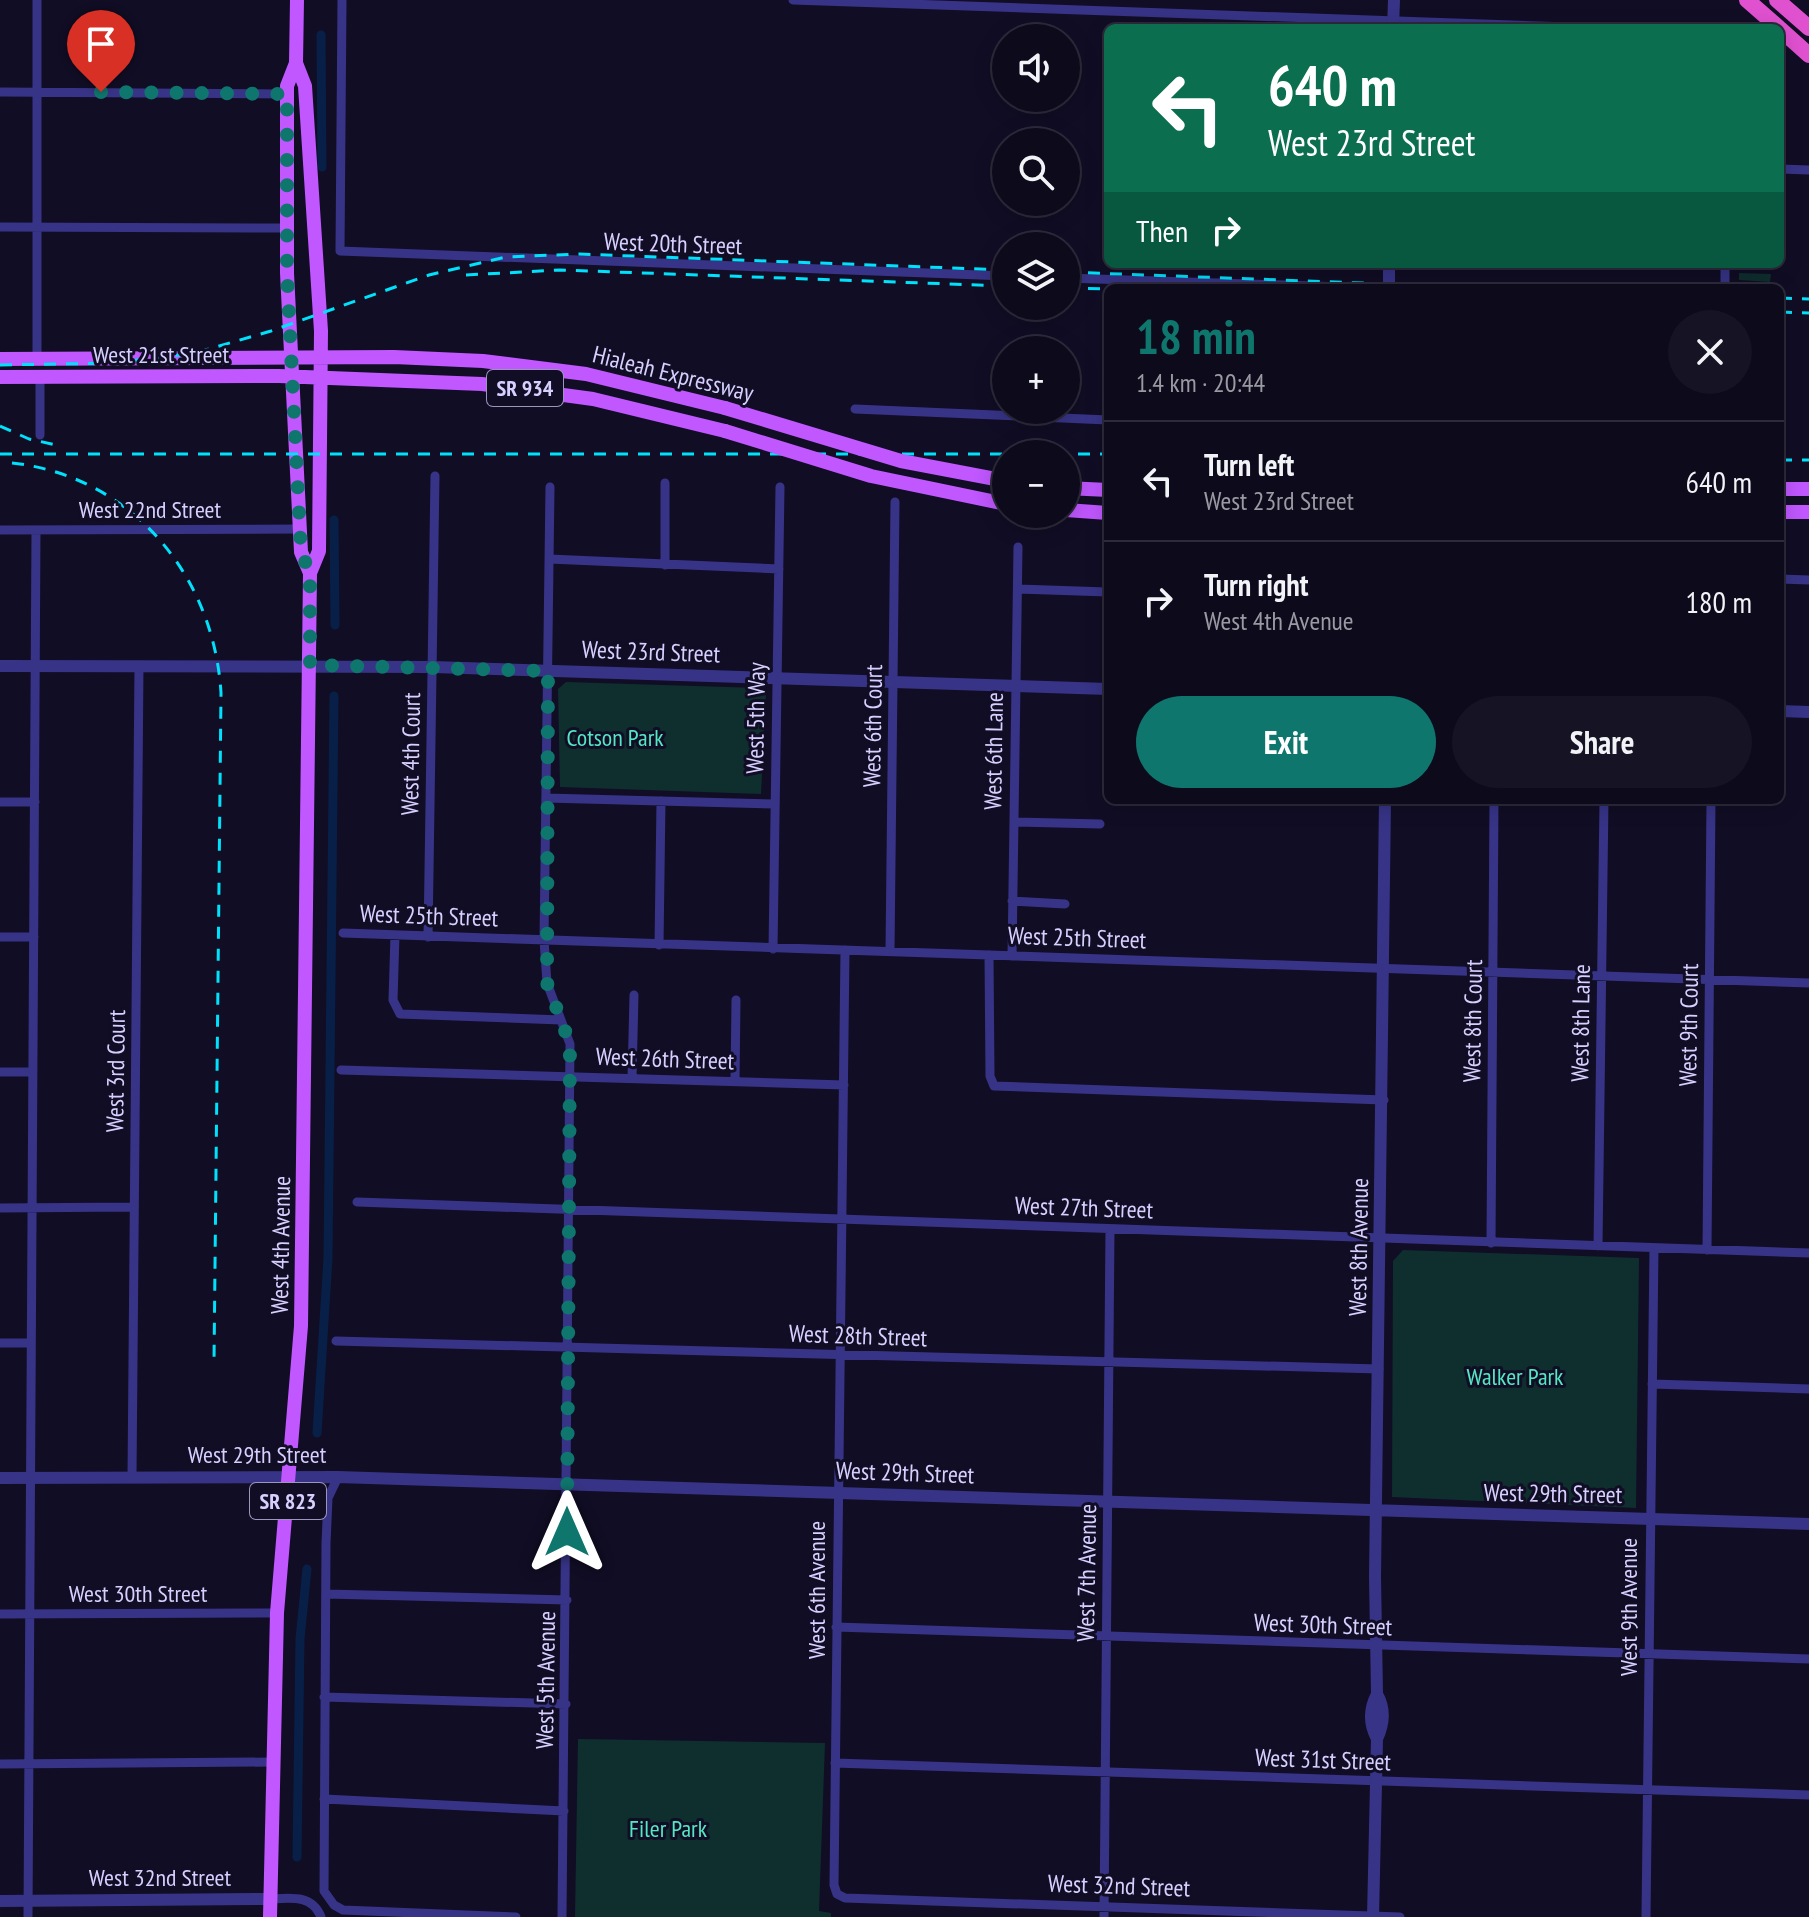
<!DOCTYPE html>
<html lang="en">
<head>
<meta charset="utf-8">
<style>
  :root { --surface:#0d0a1c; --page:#161325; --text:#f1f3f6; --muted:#9a9aa3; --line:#2d2b3b; --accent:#0f766e }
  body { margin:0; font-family:"PT Sans Narrow",sans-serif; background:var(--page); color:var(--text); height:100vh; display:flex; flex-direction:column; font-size:30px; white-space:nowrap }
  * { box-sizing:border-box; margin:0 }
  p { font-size:26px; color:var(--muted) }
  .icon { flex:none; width:44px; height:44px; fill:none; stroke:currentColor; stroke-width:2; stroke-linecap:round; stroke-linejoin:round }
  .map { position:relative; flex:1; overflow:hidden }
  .sheet { position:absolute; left:1104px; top:284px; width:680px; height:520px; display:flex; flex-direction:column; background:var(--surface); border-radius:12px; box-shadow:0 4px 20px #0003,0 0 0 2px var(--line) }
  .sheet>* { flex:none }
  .top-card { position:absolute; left:1104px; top:24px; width:680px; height:244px; border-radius:12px; box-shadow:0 4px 20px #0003,0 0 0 2px var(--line); background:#0b6e4f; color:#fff; overflow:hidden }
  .buttons { position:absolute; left:992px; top:24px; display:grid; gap:16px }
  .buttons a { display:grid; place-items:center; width:88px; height:88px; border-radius:50%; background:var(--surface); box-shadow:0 4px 20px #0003,0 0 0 2px var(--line); font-size:40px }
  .pin { position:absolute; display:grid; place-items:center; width:68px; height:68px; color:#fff; margin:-82px -34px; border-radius:50% 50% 50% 0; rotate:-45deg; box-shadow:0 0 8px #0007 }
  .pin .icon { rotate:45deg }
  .me { position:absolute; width:88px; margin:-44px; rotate:0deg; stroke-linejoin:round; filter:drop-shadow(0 0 6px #0008) }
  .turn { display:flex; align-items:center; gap:28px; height:168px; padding:0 32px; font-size:36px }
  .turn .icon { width:104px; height:104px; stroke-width:2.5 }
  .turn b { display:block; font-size:56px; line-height:68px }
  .then { display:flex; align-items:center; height:76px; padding:0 32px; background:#0003; gap:16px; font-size:30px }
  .round { display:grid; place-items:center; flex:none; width:84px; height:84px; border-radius:42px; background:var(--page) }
  .head { display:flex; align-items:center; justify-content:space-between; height:136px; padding:0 32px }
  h1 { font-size:48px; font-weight:700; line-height:60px; color:var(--accent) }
  .primary-button { display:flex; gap:16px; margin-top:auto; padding:16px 32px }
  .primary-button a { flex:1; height:92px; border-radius:48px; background:var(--accent); color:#fff; font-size:32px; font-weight:700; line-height:92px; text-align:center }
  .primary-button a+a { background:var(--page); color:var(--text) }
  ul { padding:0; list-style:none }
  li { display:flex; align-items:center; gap:24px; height:120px; padding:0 32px; border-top:2px solid var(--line) }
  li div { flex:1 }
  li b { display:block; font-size:30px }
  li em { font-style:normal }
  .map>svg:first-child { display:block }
</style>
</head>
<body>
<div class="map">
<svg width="1809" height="1917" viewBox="0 0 1809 1917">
  <rect width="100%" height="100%" fill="#110d25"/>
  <path fill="#0f2f2e" d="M1739,273L1771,274L1770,282L1739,280Z
    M566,682L759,688L766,694L761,794L560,787L558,689Z
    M1403,1250L1639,1258L1636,1508L1392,1497L1393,1261Z
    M578,1739L825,1743L819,1911L831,1913V1917H575Z"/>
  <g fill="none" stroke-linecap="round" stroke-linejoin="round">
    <path stroke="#082048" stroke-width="9" d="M321,35L322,167
      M334,520L335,625
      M317,1433L328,1258L334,696
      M297,1857L300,1639L307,1569"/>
    <path stroke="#373487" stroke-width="9" d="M342,0L340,251L1006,276
      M793,0L1599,28
      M0,92L287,94
      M1780,169L1809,170
      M0,227L286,228
      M1066,278L1374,288
      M1725,288V264
      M37,358V0
      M40,376V435
      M855,409L1108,420
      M550,487L544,940L547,983L570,1044L562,1917
      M0,530L300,529
      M549,559L779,569
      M665,565V483
      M1780,579L1809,580
      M1018,589L1108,592
      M546,798L774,804
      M0,802H35
      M1014,822L1100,824
      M1012,901L1065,904
      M343,933L1809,983
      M395,935L393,1000L400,1014L561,1020
      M0,937H34
      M428,937L435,476
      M659,945L661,801
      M773,949L780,487
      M845,950L834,1885L837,1894L845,1898L1400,1917
      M890,951L895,502
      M989,955L990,1076L994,1086L1384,1100
      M1012,956L1018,547
      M341,1070L844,1085
      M0,1072H33
      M632,1078L634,995
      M735,1081L736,1000
      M357,1202L1809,1253
      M0,1208L134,1207
      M1491,1243L1494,800
      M1598,1246L1604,800
      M1707,1250L1711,800
      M336,1341L1379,1369
      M0,1343H31
      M1652,1384L1809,1389
      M132,1477L139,666
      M338,1477L328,1498L326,1543L324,1891L334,1905L343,1910L516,1917
      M326,1594L567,1600
      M0,1614L277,1613
      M836,1627L1809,1659
      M324,1697L566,1704
      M835,1763L1809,1795
      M0,1764L272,1762
      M324,1799L564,1811
      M270,1899C290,1898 312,1894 321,1917
      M28,1917L36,530
      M1104,1917L1110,1229
      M1646,1917L1654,1248"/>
    <path stroke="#373487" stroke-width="12" d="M1393,28L1394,0
      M1389,288V264
      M0,666L433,667L1108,689
      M1780,711L1809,712
      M0,1478L338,1477L1809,1524
      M1377,1694C1369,1709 1369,1724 1377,1739
      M0,1901L270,1899
      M1373,1917L1377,1739C1384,1724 1385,1708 1377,1694L1375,1577L1385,800"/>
    <path stroke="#c057ff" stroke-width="14" d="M297,0L296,63L287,86V273L301,552L310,573
      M0,359L394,357L483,361L586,374L725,408
      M0,377L279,376L482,384L593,399L725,431
      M1066,488L1108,490
      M1780,489H1809
      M1066,510L1108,513
      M1780,512H1809
      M270,1917L277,1613L301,1326L310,573L319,551L321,331L305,86L296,63"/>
    <path stroke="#e051d0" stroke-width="16" d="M1747,0L1779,28
      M1777,0L1809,28
      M1780,29L1809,55"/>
    <path stroke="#00e2fb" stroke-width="3" stroke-dasharray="12 10" stroke-linecap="butt" d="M1066,272L1496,288
      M466,275L560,270L1006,286
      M1066,288L1108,289
      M1780,298L1809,299
      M1780,312L1809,313
      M0,365L114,363L195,353L271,331L429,275L506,257L579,254L1006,270
      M0,426L29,439L61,446
      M0,454H1108
      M1780,460H1809
      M12,463C132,476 214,576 221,693L214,1362"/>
    <path stroke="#c057ff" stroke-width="14" d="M725,408L901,461L1006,481
      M725,431L871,476L1006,504"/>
  </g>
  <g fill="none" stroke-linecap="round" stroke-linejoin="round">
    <path stroke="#0f766e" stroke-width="14" stroke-dasharray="0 25.2" d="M101,92L287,94V273L301,552L310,573V665L548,671L547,983L570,1044L567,1532"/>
  </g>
  <g text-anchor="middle" stroke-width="6" stroke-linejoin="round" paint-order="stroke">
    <g fill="#110d25" stroke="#9b96be" stroke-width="2">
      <rect x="487" y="370" width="76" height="36" rx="6"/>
      <rect x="250" y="1483" width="76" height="36" rx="6"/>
    </g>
    <g font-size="22" font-weight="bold" fill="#d6d0ff">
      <text x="525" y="396">SR 934</text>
      <text x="288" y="1509">SR 823</text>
    </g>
    <g font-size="24" fill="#d6d0ff" stroke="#110d25">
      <text transform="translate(673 244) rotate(2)" y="8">West 20th Street</text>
      <text x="161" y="363">West 21st Street</text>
      <text transform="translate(673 374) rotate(14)" y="8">Hialeah Expressway</text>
      <text x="150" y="518">West 22nd Street</text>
      <text transform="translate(651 652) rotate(2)" y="8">West 23rd Street</text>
      <text transform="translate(756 718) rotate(-89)" y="8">West 5th Way</text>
      <text transform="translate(873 726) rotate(-89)" y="8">West 6th Court</text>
      <text transform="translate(994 751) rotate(-89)" y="8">West 6th Lane</text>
      <text transform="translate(411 754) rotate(-89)" y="8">West 4th Court</text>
      <text transform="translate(429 916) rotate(2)" y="8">West 25th Street</text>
      <text transform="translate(1077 938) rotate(2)" y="8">West 25th Street</text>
      <text transform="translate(1473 1021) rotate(-89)" y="8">West 8th Court</text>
      <text transform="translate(1581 1023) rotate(-89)" y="8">West 8th Lane</text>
      <text transform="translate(1689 1025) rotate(-89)" y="8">West 9th Court</text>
      <text transform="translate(665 1059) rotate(2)" y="8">West 26th Street</text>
      <text transform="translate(116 1071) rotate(-89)" y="8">West 3rd Court</text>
      <text transform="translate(1084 1208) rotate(2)" y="8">West 27th Street</text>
      <text transform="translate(281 1245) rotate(-89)" y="8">West 4th Avenue</text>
      <text transform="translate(1359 1247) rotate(-89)" y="8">West 8th Avenue</text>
      <text transform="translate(858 1336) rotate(2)" y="8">West 28th Street</text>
      <text x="257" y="1463">West 29th Street</text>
      <text transform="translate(905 1473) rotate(2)" y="8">West 29th Street</text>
      <text transform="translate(1553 1494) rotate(1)" y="8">West 29th Street</text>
      <text transform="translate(1087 1573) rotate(-89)" y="8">West 7th Avenue</text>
      <text transform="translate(817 1590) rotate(-90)" y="8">West 6th Avenue</text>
      <text x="138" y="1602">West 30th Street</text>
      <text transform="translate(1629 1607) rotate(-90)" y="8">West 9th Avenue</text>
      <text transform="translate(1323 1625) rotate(2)" y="8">West 30th Street</text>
      <text transform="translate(546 1680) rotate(-89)" y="8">West 5th Avenue</text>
      <text transform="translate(1323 1760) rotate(2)" y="8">West 31st Street</text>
      <text x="160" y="1886">West 32nd Street</text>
      <text transform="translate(1119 1886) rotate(2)" y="8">West 32nd Street</text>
    </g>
    <g font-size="24" fill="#53e8c3" stroke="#110d25">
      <text x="615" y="746">Cotson Park</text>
      <text x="1515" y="1385">Walker Park</text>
      <text x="668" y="1837">Filer Park</text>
    </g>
  </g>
</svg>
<div class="buttons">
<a><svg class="icon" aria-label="sound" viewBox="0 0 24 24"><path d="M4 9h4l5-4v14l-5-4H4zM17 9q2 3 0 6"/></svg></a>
<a><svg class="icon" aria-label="search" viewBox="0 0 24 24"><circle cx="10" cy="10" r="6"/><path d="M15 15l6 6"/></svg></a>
<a><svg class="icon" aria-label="layers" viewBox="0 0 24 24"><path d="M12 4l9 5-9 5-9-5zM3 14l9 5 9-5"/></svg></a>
<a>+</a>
<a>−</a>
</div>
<div class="pin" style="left:101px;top:92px;background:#d93025"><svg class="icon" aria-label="arrive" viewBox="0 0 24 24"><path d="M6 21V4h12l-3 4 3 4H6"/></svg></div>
<svg class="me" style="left:567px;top:1532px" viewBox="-20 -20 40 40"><path d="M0-17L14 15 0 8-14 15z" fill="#0f766e" stroke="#fff" stroke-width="4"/></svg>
<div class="top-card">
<div class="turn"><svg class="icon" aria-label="left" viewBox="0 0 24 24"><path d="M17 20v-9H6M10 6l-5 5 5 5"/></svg><div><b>640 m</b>West 23rd Street</div></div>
<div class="then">Then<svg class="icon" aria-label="right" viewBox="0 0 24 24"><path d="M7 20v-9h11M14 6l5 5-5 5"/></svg></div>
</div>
<section class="sheet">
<div class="head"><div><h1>18 min</h1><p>1.4 km · 20:44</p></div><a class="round"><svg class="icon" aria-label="close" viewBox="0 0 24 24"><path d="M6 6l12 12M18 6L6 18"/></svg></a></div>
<ul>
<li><svg class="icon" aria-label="left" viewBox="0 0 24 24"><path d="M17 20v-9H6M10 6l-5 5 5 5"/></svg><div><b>Turn left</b><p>West 23rd Street</p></div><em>640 m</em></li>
<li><svg class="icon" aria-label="right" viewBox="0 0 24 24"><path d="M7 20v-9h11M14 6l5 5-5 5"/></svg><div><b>Turn right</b><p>West 4th Avenue</p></div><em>180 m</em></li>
</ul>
<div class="primary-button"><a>Exit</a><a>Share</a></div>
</section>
</div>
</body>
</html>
